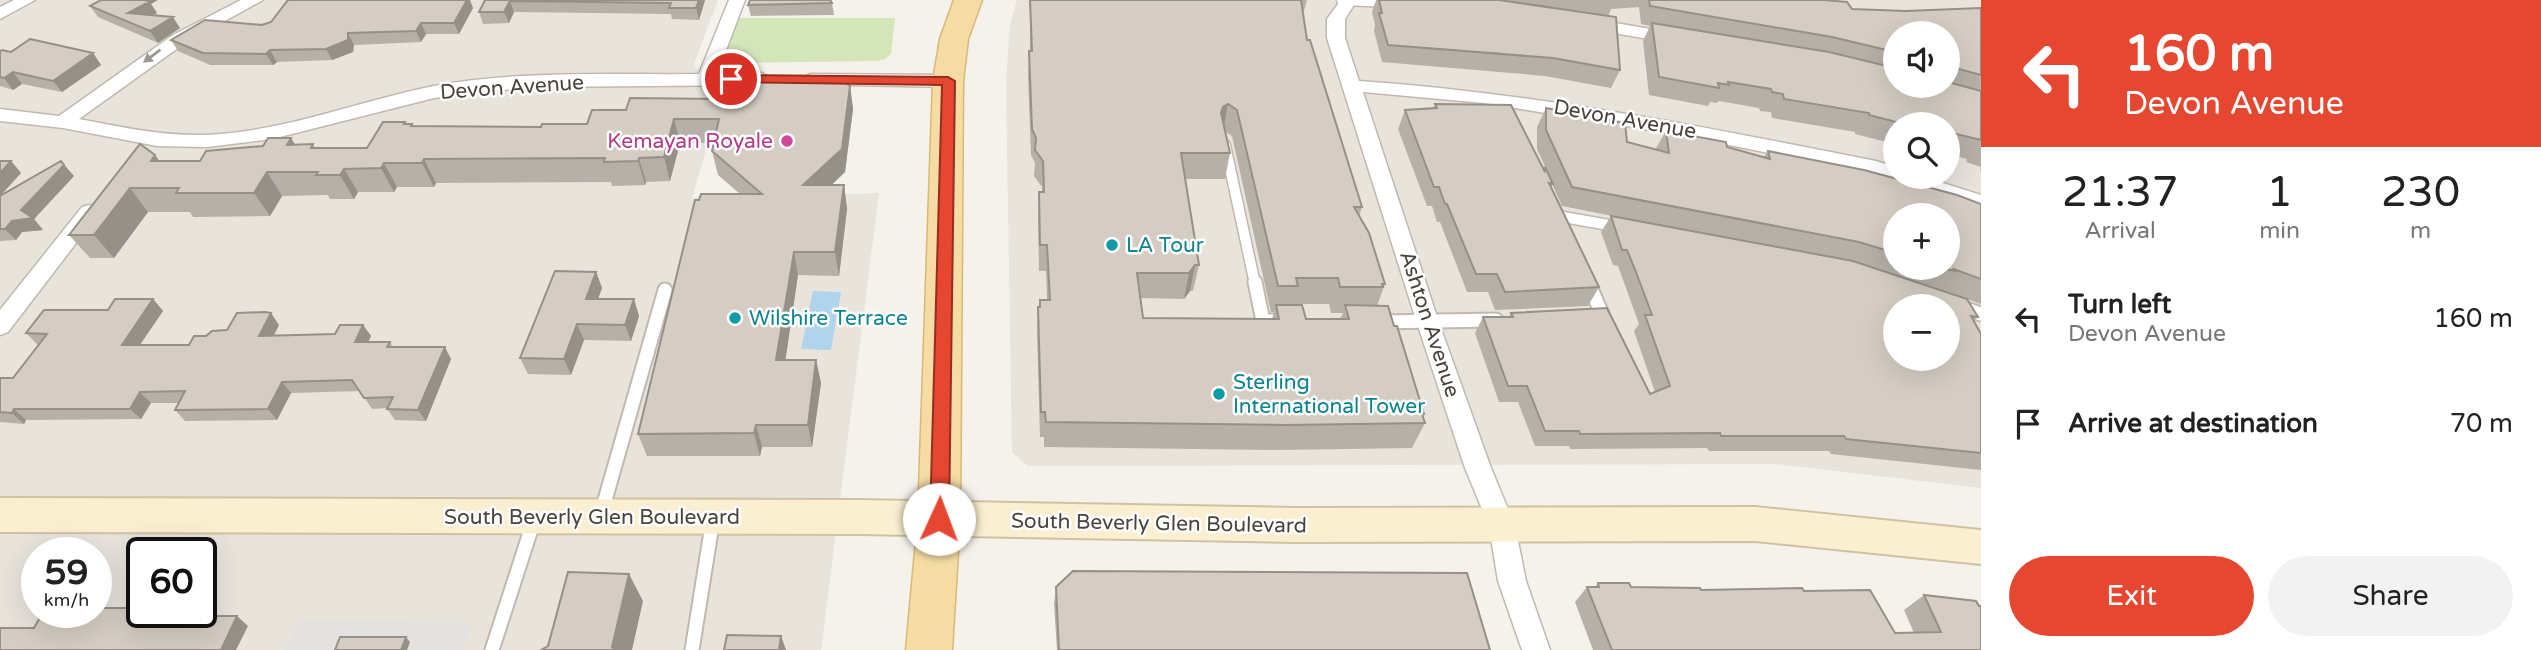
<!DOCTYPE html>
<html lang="en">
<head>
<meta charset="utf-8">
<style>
  :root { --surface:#fff; --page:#f2f2f2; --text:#222; --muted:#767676; --accent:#e64731 }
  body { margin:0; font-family:"Varela Round",sans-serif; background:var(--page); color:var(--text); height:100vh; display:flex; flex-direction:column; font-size:26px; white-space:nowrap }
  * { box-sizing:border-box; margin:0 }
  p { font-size:23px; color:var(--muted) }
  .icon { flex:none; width:38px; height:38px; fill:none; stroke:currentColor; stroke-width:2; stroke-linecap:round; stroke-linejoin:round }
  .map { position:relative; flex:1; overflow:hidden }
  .details { display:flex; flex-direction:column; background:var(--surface); width:560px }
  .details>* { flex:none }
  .banner { background:#e64731; color:#fff; overflow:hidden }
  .tools { position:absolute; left:1883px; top:21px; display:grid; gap:14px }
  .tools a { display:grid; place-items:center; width:77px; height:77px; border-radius:50%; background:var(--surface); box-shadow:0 7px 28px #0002; font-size:35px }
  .speed { position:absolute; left:21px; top:537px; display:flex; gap:14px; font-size:35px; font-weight:700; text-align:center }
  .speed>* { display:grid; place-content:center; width:91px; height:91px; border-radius:50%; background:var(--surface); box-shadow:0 7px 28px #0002; line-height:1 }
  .speed small { font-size:18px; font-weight:400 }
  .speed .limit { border:4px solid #111; border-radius:10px; background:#fff; color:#111 }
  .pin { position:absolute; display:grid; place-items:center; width:60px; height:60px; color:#fff; margin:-30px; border:4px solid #fff; border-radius:50%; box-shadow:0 2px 7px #0007 }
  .me { position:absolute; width:77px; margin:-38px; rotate:2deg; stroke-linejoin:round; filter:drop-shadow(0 0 5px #0008) }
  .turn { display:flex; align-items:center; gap:24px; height:147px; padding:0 28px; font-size:32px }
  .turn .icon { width:91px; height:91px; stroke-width:2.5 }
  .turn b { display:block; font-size:49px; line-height:60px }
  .eta { display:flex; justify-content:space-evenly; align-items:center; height:119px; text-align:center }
  .eta b { font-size:42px; font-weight:600; line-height:49px }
  .button { display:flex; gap:14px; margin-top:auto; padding:14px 28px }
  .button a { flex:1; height:80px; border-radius:42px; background:var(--accent); color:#fff; font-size:28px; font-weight:600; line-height:80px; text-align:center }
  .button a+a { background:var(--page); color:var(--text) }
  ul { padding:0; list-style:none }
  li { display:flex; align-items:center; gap:21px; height:105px; padding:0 28px }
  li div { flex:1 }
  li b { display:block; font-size:26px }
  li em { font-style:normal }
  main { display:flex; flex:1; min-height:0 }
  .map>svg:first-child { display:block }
</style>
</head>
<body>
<main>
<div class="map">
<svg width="1981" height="650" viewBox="0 0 1981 650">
  <rect width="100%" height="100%" fill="#f5f2ec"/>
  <path fill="#e8e3db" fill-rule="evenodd" d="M0,0H718L694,64L719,106L692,198L879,193L821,650H0ZM37,553H96V612H37ZM142,553H201V612H142Z
    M1017,0H1981V488L1775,464L1028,466L1012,453L1006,84L1010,25ZM1895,33H1948V86H1895ZM1895,124H1948V177H1895ZM1895,215H1948V268H1895ZM1895,306H1948V359H1895Z"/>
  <path fill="#d3e5b9" d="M736,18H895L891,54L885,59L877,61L723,63Z"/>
  <path fill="#e4e2e0" d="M300,620L472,623L463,650H286Z"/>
  <path fill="#afd4eb" d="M813,291L841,292L831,350L801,349Z"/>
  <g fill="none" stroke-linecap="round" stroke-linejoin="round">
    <g stroke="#c0b9af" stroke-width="13">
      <path id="service-far1" d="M1342,0L1391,2
        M1603,26L1661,36
        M1225,145L1255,284
        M1558,216L1620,227
        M1587,280L1589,284"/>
    </g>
    <g stroke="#c0b9af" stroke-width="17">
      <path id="service" d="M1255,282L1263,321H1276
        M1588,282L1602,314L1595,315
        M1960,307L1981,314
        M1378,322L1496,320
        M601,514L665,290
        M492,650L535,517
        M692,650L713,519"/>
    </g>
    <g stroke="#c0b9af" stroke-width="3">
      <path id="minor" d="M14,0H35L0,19V7Z
        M241,0H263L185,43L79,119C121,127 162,136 205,135C284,132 358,101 434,86C520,70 611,75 699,74L729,0H745L717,74L762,73L771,79L762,85L537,87L487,91L434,98L272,139L207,147L157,146L63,128L0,121V109L59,116L173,35Z
        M1341,0H1357L1345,19V38L1359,81C1534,93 1705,127 1876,161L1895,167V177H1924L1981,195V209L1873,174L1680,135L1484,103L1363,92L1439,323L1491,468L1515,526L1526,581L1550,650H1522L1498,581L1489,526L1465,468L1417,323L1327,38V19Z
        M810,74L948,75L957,81L948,87L804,84L801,80Z
        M89,205L96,207L99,212L96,217L8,332L0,335V310L82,207Z"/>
    </g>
    <g stroke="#d0c2a0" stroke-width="4">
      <path id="secondary" d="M0,498L859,500L1295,508L1755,507L1981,530V564L1755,541L1295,542L859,534L0,532Z"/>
    </g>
    <g stroke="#dab875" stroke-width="3">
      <path id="primary" d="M954,0H982L968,39L963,81L960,519L952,650H906L918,519L933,81L940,39Z"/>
    </g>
    <use href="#service-far1" stroke="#fff" stroke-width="10"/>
    <use href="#service" stroke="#fff" stroke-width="13"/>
    <use href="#minor" fill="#fff" fill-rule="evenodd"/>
    <use href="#secondary" fill="#faefd1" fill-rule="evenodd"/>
    <use href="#primary" fill="#f5dca5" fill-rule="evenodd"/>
  </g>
  <path fill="#b7b0a8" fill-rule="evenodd" d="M485,0H705L699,20L672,19L671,14L514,12L509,23L483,24L479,12Z
    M1030,0H1307L1303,14L1307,40L1362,207L1359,216L1385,284L1377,306L1394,326L1424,414L1423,417L1425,423L1412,448L1278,450L1044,447V437H1040L1037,333L1038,307H1040L1047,300L1046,271H1039L1038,218L1039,192H1042V187L1034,176L1035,163L1031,155L1028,77L1029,51H1030ZM1226,132L1232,136L1271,312H1274L1272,319L1143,318L1140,298L1184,299L1190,291H1193L1199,265L1185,179H1225L1230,153ZM1293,304H1329L1331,313H1343L1340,319H1306Z
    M1376,0H1824L1852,9L1906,11L1981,8V171L1980,170L1981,167L1966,162L1967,159L1948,154V124H1895V144L1855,134V132L1772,118L1771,112L1760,111L1759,108L1719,101L1717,103L1710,102L1708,106L1649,95L1643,41L1650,26L1641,24L1639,7L1611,9L1608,16L1620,70L1611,88L1545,76L1382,62L1374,31L1375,25L1372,12ZM1895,33H1948V86H1895Z
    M832,3L834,15L751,16L748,5Z
    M151,4L157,13L152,15L180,28L158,43L98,17L90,6Z
    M473,8L459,34H426L421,42L354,45L353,52L332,60L277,62L273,65H210L178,51L171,40L262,25Z
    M0,51L93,53L101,65L62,92L22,84L13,90L0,86Z
    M850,86L853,109L845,172L831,185H844L847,209L839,276L798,275L785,360H816L821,383L812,447H762L760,456H647L638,434L740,194L718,175L712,151L714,143H680L670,181L646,182L645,185L612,186L611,182L436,183L434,187H397L394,192H358L354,199H330L328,195L282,196L270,216L193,217L190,212H148L114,258H90L69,235L155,155L159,161H200L263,146L291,138L295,145L313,144L315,148H367L406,124H412L414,126L541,127L587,124L626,110Z
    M1435,104L1544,169L1545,167L1548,173L1537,149V127L1546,108L1627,142L1655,150L1666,131L1764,157L1768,151L1981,204V304L1967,299L1978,317L1974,321L1981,334V470L1831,454L1829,451H1709L1707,448L1570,449L1569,446H1535L1518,402H1499L1475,333L1483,317H1509L1511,313L1650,394L1655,392L1634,331L1639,324L1618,266L1613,265L1601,232L1611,216L1659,225L1562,206L1552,184L1551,188L1599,287L1588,306L1495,310L1488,292H1467L1440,222H1437L1432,206H1427L1398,129L1405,110L1433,108ZM1895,215L1948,268H1895Z
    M0,161H11L21,173L1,195L61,161L74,176L34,219L43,230L22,232L16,240L0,241Z
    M596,272L602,288L598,299L639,316L631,341L584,340L571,375L528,374L520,358Z
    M153,299L163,311L140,345H189L206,336L227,330L279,325L274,336L335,334L363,325L371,336L368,342H390L393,347L451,359L426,421L395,420L387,409L388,408L372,409L360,391L291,393L277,420L185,421L175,410L179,403H151L141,419L26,420L24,424L0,422V378H13L38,345L26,333L108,310Z
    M1598,583L1631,587L1701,590L1804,591L1895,633H1914L1904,610L1924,595L1979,606L1981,650H1593L1575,602L1587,587H1595Z
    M1056,587L1490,650H1057L1054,604Z"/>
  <path fill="#959088" d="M144,0H158L151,4L157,13L136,25L128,13Z
    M467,0H470L473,8L459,34L454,23Z
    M699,0H705L699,20L696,8Z
    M510,1L514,12L509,23L504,12Z
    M173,17L180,28L158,43L150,31Z
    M421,23L426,34L421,42L416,31Z
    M348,33L354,45L353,52L332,60L326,49Z
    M270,50L277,62L273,65L266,54Z
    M93,53L101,65L62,92L53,81Z
    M13,72L22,84L13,90L4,78Z
    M850,86L853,109L845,172L807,209L803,185Z
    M1228,104L1223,130L1221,113L1223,107Z
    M674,119L680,143L670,181L664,157Z
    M291,138L305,161L287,145Z
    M155,155L173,179L151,161Z
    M639,158L646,182L645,185L638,161Z
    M424,159L436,183L434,187L422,163Z
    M11,161L21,173L0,196V173Z
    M384,163L397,187L394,192L381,168Z
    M64,165L74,176L34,219L43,230L22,232L16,240L5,229L21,210Z
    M344,169L358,192L354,199L340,175Z
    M267,172L282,196L270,216L254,193Z
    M844,185L847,209L839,276L835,252Z
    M130,188L148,212L114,258L94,235Z
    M794,252L798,275L782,383L776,360Z
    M1195,265L1190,291L1184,299L1189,273Z
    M596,272L602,288L592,315L586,299Z
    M153,299L163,311L132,356L122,345Z
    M634,299L639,316L631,341L625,325Z
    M271,313L279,325L267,347L259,336Z
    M577,324L584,340L571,375L564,359Z
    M363,325L371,336L363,353L355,342Z
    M445,347L451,359L426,421L418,410Z
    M816,360L821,383L812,447L808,425Z
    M282,382L291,393L277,420L268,409Z
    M140,392L151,403L141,419L130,409Z
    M14,409L26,420L24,424L12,413Z
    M756,425L762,447L760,456L754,433Z
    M629,574L643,601L632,650H614L612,647Z
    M187,612H200L203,615L197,626L185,616Z
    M237,616L248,626L236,650H221Z
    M781,636L786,650H779Z
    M406,637L410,642L407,650H401Z"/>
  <path fill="#d5cdc3" stroke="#959088" stroke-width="2" fill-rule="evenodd" d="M101,0H145L149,2L128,13L173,17L150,31L90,6Z
    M288,0H467L454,23H421L416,31L348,33V40L326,49L270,50L266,54L203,53L171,40L205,20L262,25L271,22Z
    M485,0H699L696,8H669L671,3L510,1L504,12H479Z
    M750,0H830L832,3L748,5Z
    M1030,0H1301L1307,40H1310L1362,207H1354L1369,233L1385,284H1382L1383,287H1340L1338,278H1296L1298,286H1278L1237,110L1228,104L1223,107L1221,113L1230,153H1181L1199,265H1195L1189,273H1137L1143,318L1279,319L1276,305H1302L1306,319H1349L1345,305L1388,306L1394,326H1397L1424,414H1422L1425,423L1286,425L1046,422L1045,412H1041L1038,307H1040V300H1050L1047,245H1040L1039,192H1044L1043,161L1035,150L1036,138L1032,129L1029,51H1032Z
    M1379,0H1499L1616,17L1620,70L1553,58L1388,45L1379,13H1382Z
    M1649,0H1824L1847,2L1852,9L1906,11L1981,8V75L1948,66V33H1895V52L1832,37L1650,6Z
    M1652,23L1829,52L1895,68V86H1948V82L1981,91V140L1948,132V124H1904L1869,115V113L1784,99L1783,94L1772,92L1771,89L1728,82L1729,85L1718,83L1719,88L1659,77Z
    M30,39L93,53L53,81L13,72L4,78L0,77V51L2,50L11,52Z
    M731,78L841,80L850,86L842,149L803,185H844L835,252H794L776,360H816L808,425H756L754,433L638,434L695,200H699L701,194H762L712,151L719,119H674L664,157L639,158L638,161L604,162L605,158L424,159L422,163H384L381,168L344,169L340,175H316L318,172H267L254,193H176L179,188H130L94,235H69L140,144L155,155L151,161H200L206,151L263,146L268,138H291L287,145L313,144L311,148H367L383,122H405L404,124H412L411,126L541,127L542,124H587L592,110H626L630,98L724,99Z
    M1435,104L1511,105L1545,172V167L1553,184L1549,183L1599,287L1505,292L1497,274H1476L1447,204H1445L1439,187H1434L1405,110L1437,108Z
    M1546,108L1625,123L1627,142L1669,153L1666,131L1726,142L1727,147L1770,159L1768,151L1864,170L1957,195L1981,204V279L1954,269L1955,271L1943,268H1948V215H1895V253L1859,242L1572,187L1546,130Z
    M0,161H11L0,173Z
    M61,161L64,165L21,210L33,218L12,221L5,229H0V196Z
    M1611,216L1853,261L1967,299L1978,317L1971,316L1981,334V453L1846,439L1844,436H1721L1720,433L1580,434L1579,431H1545L1527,386H1508L1483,317H1513L1511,313L1607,308L1650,394L1670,386L1645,315H1652L1636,272L1627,250H1622ZM1895,306H1948V359H1895Z
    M555,271L596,272L586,299H634L625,325L577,324L564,359L520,358Z
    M115,299H153L122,345H189L194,336H206L212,331L227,330L237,313L265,312L271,313L259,336L335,334L340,325H363L355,342H390L387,347H445L418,410L387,409L393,397L364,398L352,380L282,382L268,409L175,410L185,391L140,392L130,409H14L12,413L0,412V378H13L47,334L26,333L44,310H108Z
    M1073,571L1467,573L1490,650H1059L1056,587Z
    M568,572L629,574L612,647L616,650H541L548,646Z
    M1598,583H1629L1631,587L1700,588L1701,590L1802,588L1804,591L1870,590L1895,633L1941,632L1924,595L1976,601L1979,606H1981V650H1612L1587,587H1599Z
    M96,608H142V612H187L185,616H237L221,650H0V628H34L43,612H96Z
    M727,635L781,636L779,650H724Z
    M340,637H406L401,650H335Z"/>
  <defs><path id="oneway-solid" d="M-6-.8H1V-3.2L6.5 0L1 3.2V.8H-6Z" transform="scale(1.75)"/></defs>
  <use fill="#9b9893" href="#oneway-solid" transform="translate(152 56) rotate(143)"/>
  <path fill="#e64731" stroke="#962e20" stroke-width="2" d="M731,75L948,77L955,81L949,519L946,524L939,527L933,524L930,519L942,85L727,82V76Z"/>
  <circle fill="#d1479c" stroke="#fff" stroke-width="2.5" cx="787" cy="141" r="7"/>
  <g fill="#0f9aa8" stroke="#fff" stroke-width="2.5">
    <circle cx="1112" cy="245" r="7"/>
    <circle cx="735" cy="318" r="7"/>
    <circle cx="1219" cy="394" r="7"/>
  </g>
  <g text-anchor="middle" stroke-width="5" stroke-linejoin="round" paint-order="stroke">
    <g font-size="21" fill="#49433a" stroke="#fff">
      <text transform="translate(512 87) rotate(-4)" y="7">Devon Avenue</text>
      <text transform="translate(1625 119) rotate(10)" y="7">Devon Avenue</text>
      <text transform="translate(1430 324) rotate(72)" y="7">Ashton Avenue</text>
      <text x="592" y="524">South Beverly Glen Boulevard</text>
      <text transform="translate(1159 523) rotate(1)" y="7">South Beverly Glen Boulevard</text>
    </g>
    <g font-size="21" fill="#b23c85" stroke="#fff" text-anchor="end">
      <text x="773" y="148">Kemayan Royale</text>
    </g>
    <g font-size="21" fill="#0d838f" stroke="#fff" text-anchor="start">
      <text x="1126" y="252">LA Tour</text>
      <text x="749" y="325">Wilshire Terrace</text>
      <text x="1233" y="389">Sterling<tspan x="1233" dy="24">International Tower</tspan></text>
    </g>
  </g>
</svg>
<div class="tools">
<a><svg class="icon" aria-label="sound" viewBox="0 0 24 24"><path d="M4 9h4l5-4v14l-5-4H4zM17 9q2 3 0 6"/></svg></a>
<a><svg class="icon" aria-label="search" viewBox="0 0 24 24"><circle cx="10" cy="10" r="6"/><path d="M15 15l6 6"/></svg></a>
<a>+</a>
<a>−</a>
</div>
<div class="speed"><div>59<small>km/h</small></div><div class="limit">60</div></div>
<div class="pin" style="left:731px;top:79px;background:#d93025"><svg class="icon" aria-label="arrive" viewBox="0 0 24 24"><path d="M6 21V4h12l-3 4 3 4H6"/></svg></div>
<svg class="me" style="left:939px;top:519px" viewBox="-20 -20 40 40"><circle r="19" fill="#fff"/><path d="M0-13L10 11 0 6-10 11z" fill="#e64731"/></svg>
</div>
<section class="details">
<div class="banner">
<div class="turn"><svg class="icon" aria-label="left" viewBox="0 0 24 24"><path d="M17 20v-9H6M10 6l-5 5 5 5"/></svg><div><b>160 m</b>Devon Avenue</div></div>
</div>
<div class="eta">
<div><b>21:37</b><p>Arrival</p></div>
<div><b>1</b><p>min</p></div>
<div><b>230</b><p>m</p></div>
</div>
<ul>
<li><svg class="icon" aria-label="left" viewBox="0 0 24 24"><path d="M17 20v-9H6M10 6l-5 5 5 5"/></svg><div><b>Turn left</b><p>Devon Avenue</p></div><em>160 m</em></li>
<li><svg class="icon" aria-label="arrive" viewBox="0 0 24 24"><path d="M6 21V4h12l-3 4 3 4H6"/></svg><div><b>Arrive at destination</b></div><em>70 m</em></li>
</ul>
<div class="button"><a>Exit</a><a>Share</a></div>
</section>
</main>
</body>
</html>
